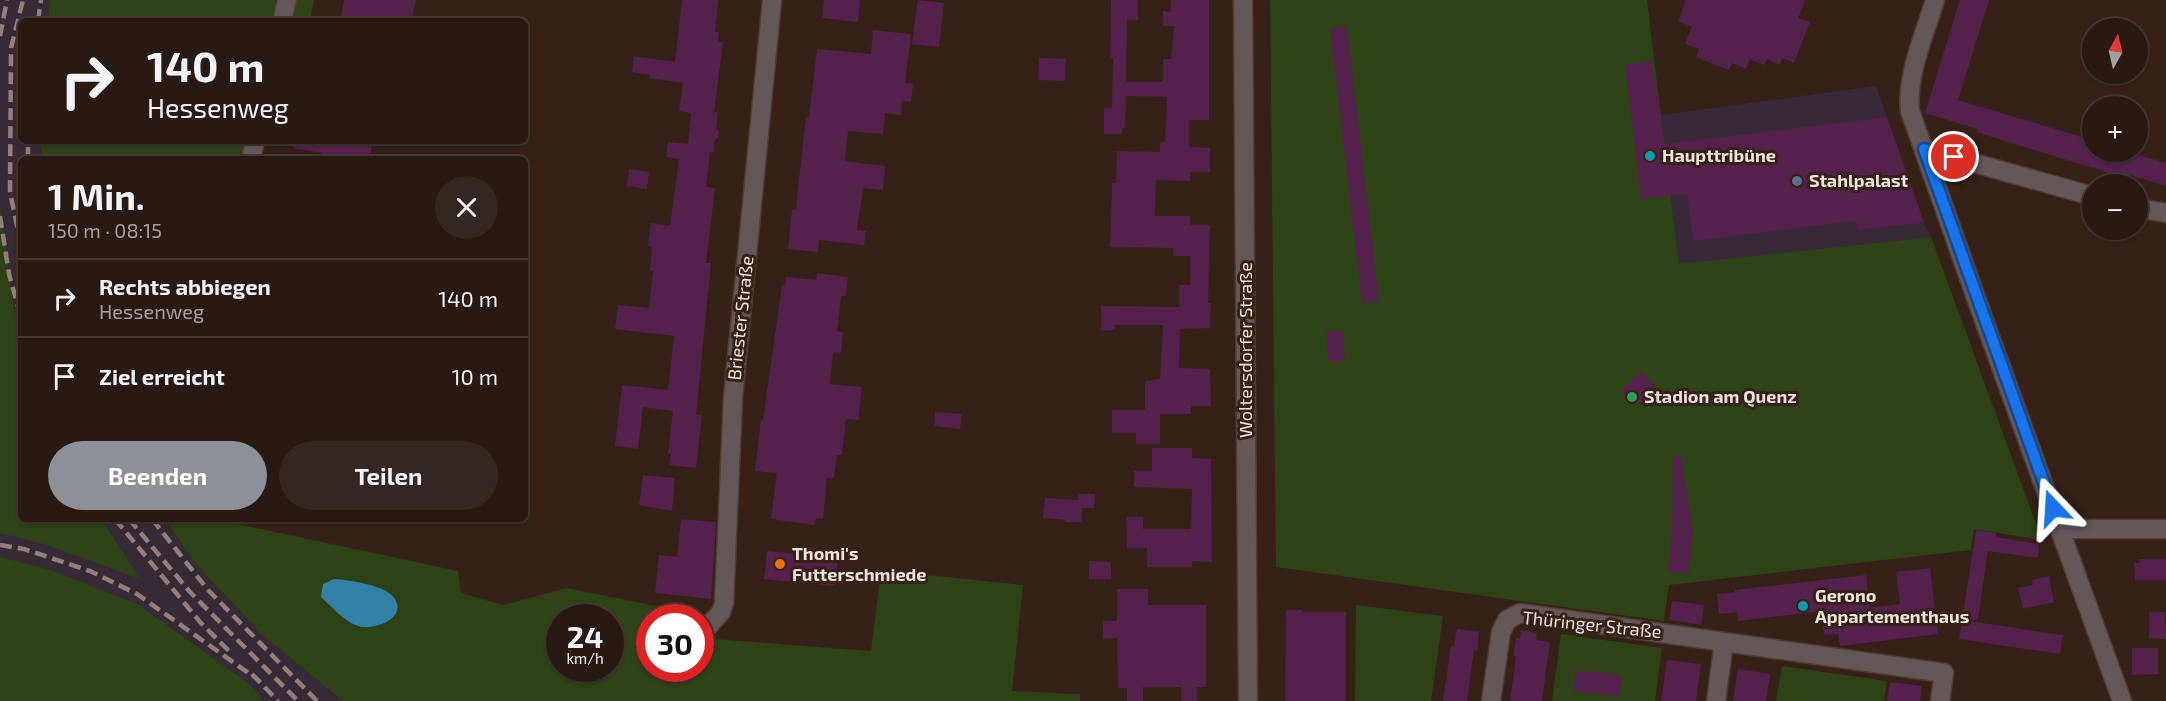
<!DOCTYPE html>
<html lang="de">
<head>
<meta charset="utf-8">
<style>
  :root { --surface:#281913; --page:#342621; --text:#f1f3f6; --muted:#a5a0a0; --line:#443833; --accent:#8c9099 }
  body { margin:0; font-family:"Exo 2",sans-serif; background:var(--page); color:var(--text); height:100vh; display:flex; flex-direction:column; font-size:22px; white-space:nowrap }
  * { box-sizing:border-box; margin:0 }
  p { font-size:20px; color:var(--muted) }
  .icon { flex:none; width:33px; height:33px; fill:none; stroke:currentColor; stroke-width:2; stroke-linecap:round; stroke-linejoin:round }
  .map { position:relative; flex:1; overflow:hidden }
  .drawer { position:absolute; left:18px; top:156px; width:510px; height:366px; display:flex; flex-direction:column; background:var(--surface); border-radius:9px; box-shadow:0 2px 4px #0004,0 0 0 2px var(--line) }
  .drawer>* { flex:none }
  .top-card { position:absolute; left:18px; top:18px; width:510px; height:126px; border-radius:9px; box-shadow:0 2px 4px #0004,0 0 0 2px var(--line); background:#281913; color:var(--text); overflow:hidden }
  .needle { width:39px; rotate:8deg }
  .controls { position:absolute; left:2082px; top:18px; display:grid; gap:12px }
  .controls a { display:grid; place-items:center; width:66px; height:66px; border-radius:50%; background:var(--surface); box-shadow:0 2px 4px #0004,0 0 0 2px var(--line); font-size:30px }
  .speed { position:absolute; left:546px; top:604px; display:flex; gap:12px; font-size:30px; font-weight:700; text-align:center }
  .speed>* { display:grid; place-content:center; width:78px; height:78px; border-radius:50%; background:var(--surface); box-shadow:0 2px 4px #0004,0 0 0 2px var(--line); line-height:1 }
  .speed small { font-size:15px; font-weight:400 }
  .speed .limit { border:9px solid #d22; background:#fff; color:#111 }
  .pin { position:absolute; display:grid; place-items:center; width:51px; height:51px; color:#fff; margin:-26px; border:3px solid #fff; border-radius:50%; box-shadow:0 2px 6px #0007 }
  .me { position:absolute; width:66px; margin:-33px; rotate:340deg; stroke-linejoin:round; filter:drop-shadow(0 0 4px #0008) }
  .turn { display:flex; align-items:center; gap:21px; height:126px; padding:0 30px; font-size:27px }
  .turn .icon { width:78px; height:78px; stroke-width:2.5 }
  .turn b { display:block; font-size:42px; line-height:51px }
  .round { display:grid; place-items:center; flex:none; width:63px; height:63px; border-radius:32px; background:var(--page) }
  .summary { display:flex; align-items:center; justify-content:space-between; height:102px; padding:0 30px }
  h1 { font-size:36px; font-weight:700; line-height:45px }
  .button { display:flex; gap:12px; margin-top:auto; padding:12px 30px }
  .button a { flex:1; height:69px; border-radius:36px; background:var(--accent); color:#fff; font-size:24px; font-weight:700; line-height:69px; text-align:center }
  .button a+a { background:var(--page); color:var(--text) }
  ul { padding:0; list-style:none }
  li { display:flex; align-items:center; gap:18px; height:78px; padding:0 30px; border-top:2px solid var(--line) }
  li div { flex:1 }
  li b { display:block; font-size:22px }
  li em { font-style:normal }
  .map>svg:first-child { display:block }
</style>
</head>
<body>
<div class="map">
<svg width="2166" height="701" viewBox="0 0 2166 701">
  <rect width="100%" height="100%" fill="#362119"/>
  <path fill="#372937" d="M1876,86L1923,222L1931,237L1679,265L1661,115Z"/>
  <path fill="#362a37" d="M0,0H50L48,21H21V141H40L42,159H21V519H165L195,563L262,635L343,701H0Z"/>
  <path fill="#2d4215" fill-rule="evenodd" d="M50,0H277L272,21H48Z
    M293,0H314L310,21H288Z
    M1270,0H1647L1679,264L1931,237L2042,540L1974,529L1971,550L1669,585L1664,621L1276,567Z
    M40,141H246L242,159H42Z
    M0,205L14,310L21,331V519H101L140,579L44,544L0,533Z
    M165,519H217L228,522L227,519H232L233,523L458,571L461,593L503,605L567,588L676,610L675,618H650V669H700L701,638L871,651L881,570L1023,585L1012,691L1080,694V701H343L262,635L195,563ZM560,618H610V669H560Z
    M0,557L50,570L137,604L249,684L263,701H0Z
    M1356,605L1443,616L1431,701H1355Z
    M1561,634L1662,648L1655,701H1552Z
    M1782,666L1887,681L1884,701H1776Z"/>
  <path fill="#3381a7" d="M334,579C348,580 387,585 395,599C407,619 373,631 358,626C344,621 332,607 321,597L323,584Z"/>
  <path fill="#53214b" d="M344,0H416L412,19L405,17L404,21H340Z
    M682,0H718L715,32H719L718,42H723L714,112H718L716,129L719,132L718,138L715,140L714,152H710L706,187L715,188L706,263H711L696,414L702,415L696,468L669,465L671,454L668,453L673,411L643,407L638,449L615,446L622,385L668,390L674,336L615,329L618,305L649,308L653,271H650L652,247L648,246L651,223L670,226L679,159L666,157L668,142L688,144L691,113L679,111L683,83L649,78L650,75L632,72L634,56L675,62Z
    M824,0H860L858,22L822,18Z
    M918,0L944,3L939,47L912,44Z
    M1111,0H1138V20H1127L1126,82H1163V59H1171L1174,26H1163V11L1170,12L1171,0H1209V120H1189V147L1210,148V172H1190V181L1156,180L1155,216H1190V225H1210L1208,303H1211L1210,328L1180,329L1179,368L1210,369L1211,406H1191V414H1160V444H1136V433H1112V410H1145V381L1160,379L1163,325H1115V330L1101,331V306L1179,307V285H1190V256H1173V248L1110,247L1112,183H1116L1117,151L1160,152V142H1165L1167,97L1126,96L1125,128H1122V134H1104V108H1112L1113,58H1110Z
    M1686,0H1805L1798,18L1810,22L1794,63L1782,58L1780,65L1767,59L1764,65L1750,59L1746,69L1732,63L1729,70L1696,57L1699,49L1685,44L1692,27L1678,21Z
    M1960,0H1989L1958,100L2092,140V152H2129L2166,163V186L2127,174L2126,178L1976,132L1977,129L1925,113Z
    M1347,26L1379,301L1362,303L1330,28Z
    M873,30L911,34L905,83L913,84L911,102L902,101L901,115L885,113L883,134L848,131L845,161L885,166L883,190L863,188L857,230L866,231L864,245L819,240L818,252L788,249L792,210H796L797,197L806,117H809L817,49L871,54Z
    M1039,58L1066,59L1065,81L1038,80Z
    M1651,61L1661,115L1663,144L1887,117L1924,222L1857,230L1856,221L1693,241L1687,194L1641,199L1625,64Z
    M295,141H373L369,159H321L322,153L294,148Z
    M629,169L649,172L647,189L627,186Z
    M817,273L848,277L846,296H841L837,331L843,332L841,353L833,352L830,384L862,387L858,420L846,419L842,455H837L834,478H827L823,519L816,518L815,525L771,519L777,473L755,471L761,419L763,420L782,285H785L786,277L816,280Z
    M1342,330L1345,360L1329,362L1326,332Z
    M1641,371L1656,387L1636,406L1621,391Z
    M935,412L962,414L960,429L934,426Z
    M1152,448H1192V458L1211,459L1212,562L1192,561V567H1147V548H1127L1126,517H1143V529H1191L1192,489L1134,487V471H1152Z
    M1681,455L1693,531L1689,573L1668,572L1672,528L1673,456Z
    M643,475L675,478L672,511L639,505Z
    M1078,494H1095L1094,508H1082V522H1066V520L1043,518L1045,498L1078,500Z
    M681,519L716,522L711,599L655,593L659,555L677,557Z
    M1976,530L1996,533V537L2039,544L2038,558L1988,551L1978,619L1969,621L2063,635L2060,654L1959,639Z
    M806,547L839,550L835,586L764,579L767,551L806,555Z
    M2139,559H2166V580H2135L2134,563H2139Z
    M1089,561L1111,562V579H1089Z
    M1930,568L1938,634L1840,646L1838,634L1824,635L1821,611L1738,621L1737,612L1719,614L1717,594L1735,592V590L1866,575L1870,608L1900,604L1896,572Z
    M2049,576L2054,602L2023,609L2018,588L2033,585L2032,580Z
    M1117,589H1148V605H1206V687H1197V701H1181V687H1143V701H1127V688H1118L1117,638L1103,639V621H1117Z
    M1672,601L1704,605L1701,625L1669,620Z
    M1286,610H1302V612H1346V701H1285Z
    M2149,612H2165L2166,639L2149,638Z
    M1457,629L1479,632L1477,651L1474,650L1467,701H1443L1451,646H1454Z
    M1521,630L1537,633L1536,640L1550,642L1542,701H1510L1516,656H1513L1516,638H1520Z
    M2132,648H2158V674L2132,675Z
    M1667,660L1701,664L1696,701H1661Z
    M1738,669L1770,674L1766,701H1733Z
    M1576,670L1621,675L1620,697L1573,691Z
    M1890,682L1922,686L1920,701H1887Z"/>
  <g fill="none" stroke-linecap="round" stroke-linejoin="round">
    <g stroke="#503c34" stroke-width="21">
      <path id="minor" d="M1243,0L1248,701
        M1935,0C1925,33 1906,76 1910,111L1976,298L2122,701
        M282,21L287,0
        M1924,149L2092,196
        M251,159L255,141
        M2138,208L2166,213
        M2060,529H2166
        M705,630L721,612L724,603L733,398L772,0
        M1491,701L1501,632L1507,620L1520,613L1944,673L1940,701
        M1716,701L1724,642"/>
    </g>
    <use href="#minor" stroke="#635758" stroke-width="18"/>
    <path stroke="#917f78" stroke-width="4.5" stroke-dasharray="12 6" stroke-linecap="butt" d="M38,21L41,0
      M0,36L7,0
      M28,159V141
      M0,216L9,274L21,317
      M21,245L10,192L11,48L23,0
      M115,519L200,622L231,653
      M129,519L190,592L298,701
      M152,519L208,590L317,701
      M0,545L24,549L90,571L137,594L257,679
      M252,674L278,701"/>
  </g>
  <g fill="none" stroke-linecap="round" stroke-linejoin="round">
    <g stroke="#114b97" stroke-width="15">
      <path id="route" d="M1954,157L1924,149L2053,508"/>
    </g>
    <use href="#route" stroke="#1a73e8" stroke-width="10"/>
  </g>
  <g fill="#0f9aa8" stroke="#362119" stroke-width="2">
    <circle cx="1650" cy="156" r="6"/>
    <circle cx="1803" cy="606" r="6"/>
  </g>
  <circle fill="#5c6f8a" stroke="#362119" stroke-width="2" cx="1797" cy="181" r="6"/>
  <circle fill="#2e9e5b" stroke="#362119" stroke-width="2" cx="1632" cy="397" r="6"/>
  <circle fill="#e8710a" stroke="#362119" stroke-width="2" cx="780" cy="564" r="6"/>
  <g text-anchor="middle" stroke-width="6" stroke-linejoin="round" paint-order="stroke">
    <g font-size="18" font-weight="bold" fill="#f0e2dc" stroke="#362119" text-anchor="start">
      <text x="1662" y="162">Haupttribüne</text>
      <text x="1809" y="187">Stahlpalast</text>
      <text x="1644" y="403">Stadion am Quenz</text>
      <text x="792" y="560">Thomi's<tspan x="792" dy="21">Futterschmiede</tspan></text>
      <text x="1815" y="602">Gerono<tspan x="1815" dy="21">Appartementhaus</tspan></text>
    </g>
    <g font-size="18" fill="#f0e2dc" stroke="#362119">
      <text transform="translate(741 318) rotate(-84)" y="6">Briester Straße</text>
      <text transform="translate(1246 350) rotate(-90)" y="6">Woltersdorfer Straße</text>
      <text transform="translate(1592 625) rotate(6)" y="6">Thüringer Straße</text>
    </g>
  </g>
</svg>
<div class="controls">
<a><svg class="needle" viewBox="-14 -14 28 28"><path d="M0-13l5 13h-10z" fill="#e53935"/><path d="M0 13l5-13h-10z" fill="#a5a0a0"/></svg></a>
<a>+</a>
<a>−</a>
</div>
<div class="speed"><div>24<small>km/h</small></div><div class="limit">30</div></div>
<div class="pin" style="left:1954px;top:157px;background:#d93025"><svg class="icon" aria-label="arrive" viewBox="0 0 24 24"><path d="M6 21V4h12l-3 4 3 4H6"/></svg></div>
<svg class="me" style="left:2053px;top:508px" viewBox="-20 -20 40 40"><path d="M0-17L14 15 0 8-14 15z" fill="#1a73e8" stroke="#fff" stroke-width="4"/></svg>
<div class="top-card">
<div class="turn"><svg class="icon" aria-label="right" viewBox="0 0 24 24"><path d="M7 20v-9h11M14 6l5 5-5 5"/></svg><div><b>140 m</b>Hessenweg</div></div>
</div>
<section class="drawer">
<div class="summary"><div><h1>1 Min.</h1><p>150 m · 08:15</p></div><a class="round"><svg class="icon" aria-label="close" viewBox="0 0 24 24"><path d="M6 6l12 12M18 6L6 18"/></svg></a></div>
<ul>
<li><svg class="icon" aria-label="right" viewBox="0 0 24 24"><path d="M7 20v-9h11M14 6l5 5-5 5"/></svg><div><b>Rechts abbiegen</b><p>Hessenweg</p></div><em>140 m</em></li>
<li><svg class="icon" aria-label="arrive" viewBox="0 0 24 24"><path d="M6 21V4h12l-3 4 3 4H6"/></svg><div><b>Ziel erreicht</b></div><em>10 m</em></li>
</ul>
<div class="button"><a>Beenden</a><a>Teilen</a></div>
</section>
</div>
</body>
</html>
